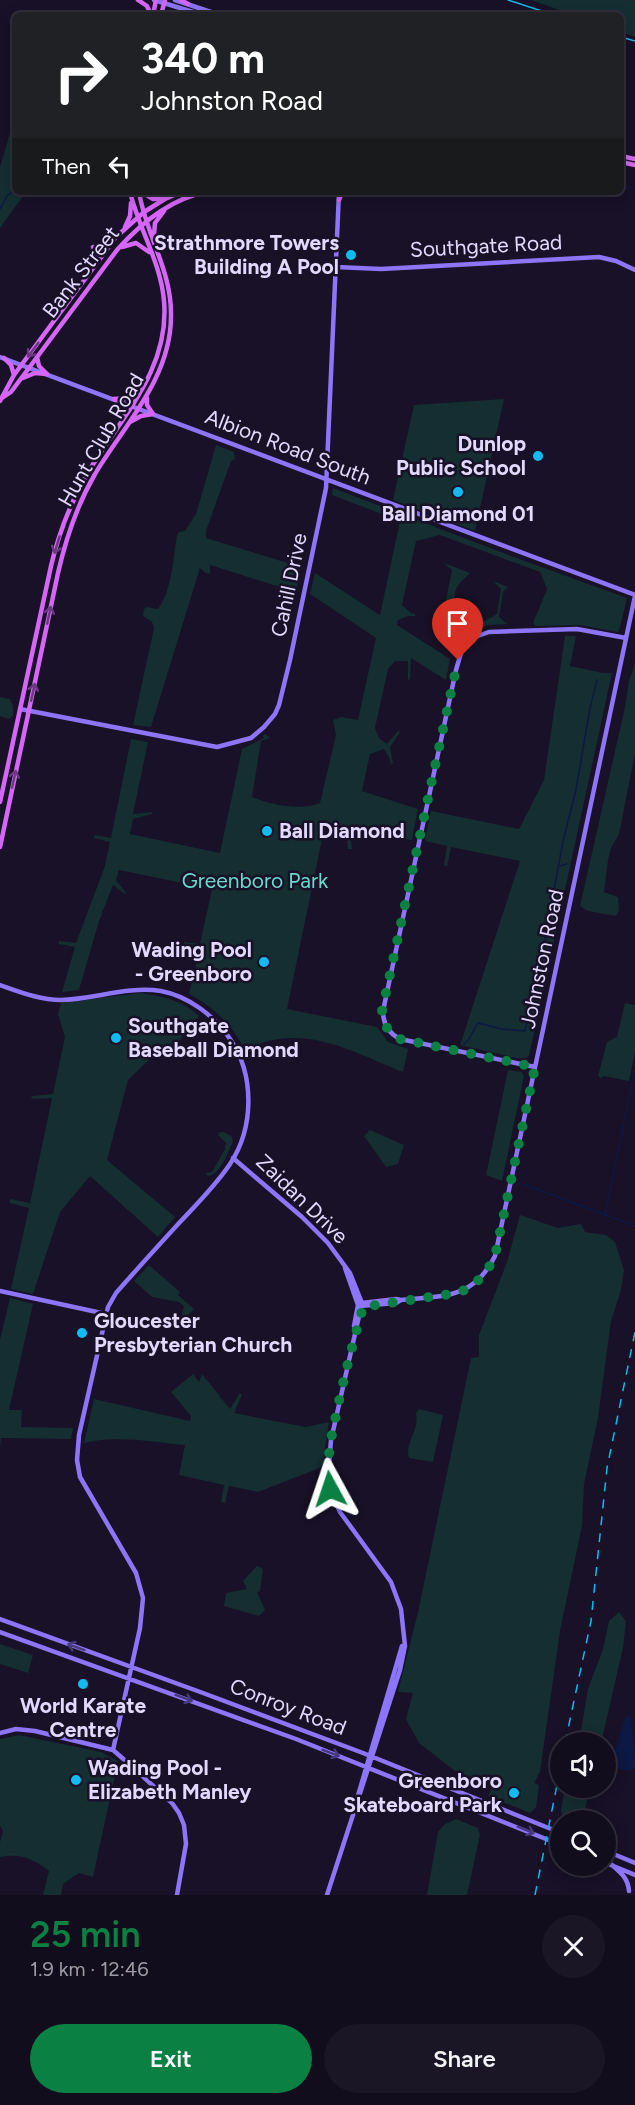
<!DOCTYPE html>
<html lang="en">
<head>
<meta charset="utf-8">
<style>
  :root { --surface:#120d1d; --page:#1b1626; --text:#f1f3f6; --muted:#9c9ca4; --line:#312d3b; --accent:#0b8043 }
  body { margin:0; font-family:Figtree,sans-serif; background:var(--page); color:var(--text); height:100vh; display:flex; flex-direction:column; font-size:22px; white-space:nowrap }
  * { box-sizing:border-box; margin:0 }
  p { font-size:20px; color:var(--muted) }
  .icon { flex:none; width:33px; height:33px; fill:none; stroke:currentColor; stroke-width:2; stroke-linecap:round; stroke-linejoin:round }
  .map { position:relative; height:1895px; overflow:hidden }
  .side { display:flex; flex-direction:column; background:var(--surface); flex:1 }
  .side>* { flex:none }
  .hud { position:absolute; left:12px; top:12px; width:612px; height:183px; border-radius:9px; box-shadow:0 3px 15px #0003,0 0 0 2px var(--line); background:#202124; color:#fff; overflow:hidden }
  .controls { position:absolute; left:550px; top:1732px; display:grid; gap:12px }
  .controls a { display:grid; place-items:center; width:66px; height:66px; border-radius:50%; background:var(--surface); box-shadow:0 3px 15px #0003,0 0 0 2px var(--line); font-size:30px }
  .pin { position:absolute; display:grid; place-items:center; width:51px; height:51px; color:#fff; margin:-62px -26px; border-radius:50% 50% 50% 0; rotate:-45deg; box-shadow:0 0 6px #0007 }
  .pin .icon { rotate:45deg }
  .me { position:absolute; width:66px; margin:-33px; rotate:355deg; stroke-linejoin:round; filter:drop-shadow(0 0 4px #0008) }
  .turn { display:flex; align-items:center; gap:21px; height:126px; padding:0 30px; font-size:27px }
  .turn .icon { width:78px; height:78px; stroke-width:2.5 }
  .turn b { display:block; font-size:42px; line-height:51px }
  .then { display:flex; align-items:center; height:57px; padding:0 30px; background:#0003; gap:12px; font-size:22px }
  .round { display:grid; place-items:center; flex:none; width:63px; height:63px; border-radius:32px; background:var(--page) }
  .summary { display:flex; align-items:center; justify-content:space-between; height:102px; padding:0 30px }
  h1 { font-size:36px; font-weight:600; line-height:45px; color:var(--accent) }
  .primary-button { display:flex; gap:12px; margin-top:auto; padding:12px 30px }
  .primary-button a { flex:1; height:69px; border-radius:36px; background:var(--accent); color:#fff; font-size:24px; font-weight:600; line-height:69px; text-align:center }
  .primary-button a+a { background:var(--page); color:var(--text) }
  .map>svg:first-child { display:block }
</style>
</head>
<body>
<div class="map">
<svg width="635" height="1895" viewBox="0 0 635 1895">
  <rect width="100%" height="100%" fill="#181127"/>
  <path fill="#142e31" d="M531,0H633L635,1V37L621,32V15H573Z
    M15,126L12,161L15,163V192H26L0,228V167L11,130Z
    M504,399L475,531L393,500L414,405Z
    M216,445L234,452L235,459L231,461L206,531V538L301,567L296,592L210,565V574L206,573L200,568L151,727L133,725L154,628L152,622L143,616L144,609L147,607L158,609C172,590 173,558 177,535L179,532L185,531L196,514Z
    M333,488L511,556L627,598L620,627L618,632L580,625L536,626L533,623L547,589L540,572L440,535L416,541L402,605L411,613L415,614V616H408L398,620L397,625L450,659L446,680L411,658L410,679L408,680V661H395L388,669L375,728L379,738L387,744L398,731L400,732L390,747L393,764H391L389,757L384,749L370,754L362,791L418,809L412,840L350,832L352,849H348L346,831L324,829L287,1009L377,1027L388,1042L408,1049L403,1072C350,1051 302,1021 245,1050C232,1025 215,1008 189,994L200,948L184,945V942L200,944L212,889L119,870L116,880L126,893L125,894L113,885L99,921L79,990L62,992L75,947L59,944V941L76,943L105,866L110,842L94,838L95,835L111,838L131,739L148,742L133,814L152,812V814L133,819L130,834L220,853L242,749L264,738L263,736L265,734L270,738L261,741L252,797C271,805 300,811 320,803L336,735L333,720L341,717L358,720L376,638L310,594L315,573L380,615L400,521L332,495Z
    M444,563L470,573C461,582 451,589 456,603L470,599L471,602L457,606L458,612C475,626 480,625 497,614L501,589L493,581L508,587L503,592L499,617L507,624L487,625L473,630L468,623L450,611L440,621L438,619L443,615L452,570Z
    M565,636H576L570,666L603,673H612L529,1056L525,1058H516L460,1045L520,861L451,847L447,866L444,865L447,846L425,841L431,811L519,829L544,780Z
    M635,664V753L619,834L611,848L608,860L604,892L618,897L619,910L616,916L588,911L580,906L625,707L629,681Z
    M0,697L10,699L13,706V715L9,719L0,716Z
    M140,993C161,996 183,1000 199,1016L183,1035L170,1058L155,1054L128,1080L107,1160L175,1217L158,1237L90,1176L60,1212L33,1294L11,1289L29,1208L10,1203V1199L30,1203L52,1098L31,1099L32,1096L53,1094L65,1037L58,1014L61,1003Z
    M625,1003L635,1005V1052L629,1081L604,1076L601,1078L598,1076L607,1042L617,1037Z
    M508,1070L522,1072L524,1076L502,1181L486,1175Z
    M370,1130L404,1145L398,1164L386,1167L364,1136Z
    M220,1132H224L232,1137L233,1142C227,1153 222,1173 208,1176L206,1173L212,1172L225,1149L226,1143L218,1135Z
    M520,1215L558,1228L581,1224L585,1232L606,1235L615,1242L624,1270L621,1290L611,1321L598,1418L584,1484L582,1526L560,1631L540,1772L534,1783L539,1785L536,1807L530,1813L488,1796L495,1782L489,1785L469,1782L419,1743L406,1719L413,1693L398,1692L418,1612L471,1358L479,1357V1335L507,1262Z
    M149,1265L180,1292L178,1295L194,1309L185,1319L181,1318L184,1306L179,1302L152,1297L134,1281Z
    M10,1298L33,1304L9,1410H22L21,1427L73,1428L71,1439L1,1438L0,1448V1340Z
    M193,1374L199,1382L202,1374L230,1409L240,1393L242,1395L234,1413L306,1427L329,1422L322,1467L258,1492L229,1486L225,1503L221,1502L224,1485L179,1475L185,1445C151,1442 117,1435 84,1443L94,1399L190,1421L191,1416L171,1392Z
    M419,1409L443,1415L433,1462L409,1458C404,1444 420,1429 416,1413Z
    M257,1566L263,1569L260,1591L257,1592L265,1610L259,1616L224,1606L226,1593L247,1589L243,1581Z
    M619,1612L626,1621L623,1648L601,1743H579L588,1689L603,1649L609,1621Z
    M0,1644L33,1655L28,1673L0,1664Z
    M19,1735L101,1752L118,1761L93,1877L79,1873L63,1884L61,1895H43L49,1871C33,1859 21,1853 0,1857V1842L3,1831L0,1826V1739Z
    M565,1788H589L584,1818L581,1821H565L561,1811Z
    M456,1819L478,1828L480,1835L467,1895H427L438,1832L445,1824Z"/>
  <path fill="#0d1944" d="M627,1715L631,1719C633,1736 635,1751 635,1769L629,1771L618,1768L613,1759L625,1718Z"/>
  <g fill="none" stroke-linecap="round" stroke-linejoin="round">
    <path stroke="#0d1944" stroke-width="1.5" d="M622,187L635,188
      M0,209L7,196L15,190
      M560,866L567,864
      M464,1044L469,1039L478,1023L502,1029L525,1031L537,972L540,967L563,841L576,790L590,708L597,680
      M523,1184L635,1226
      M605,1215L635,1069"/>
    <path stroke="#8c75f8" stroke-width="4.5" d="M154,0L203,15
      M175,0L220,15
      M336,267L381,269L599,257L616,261L635,270
      M0,357L635,595
      M20,709L217,747L251,738L264,727L275,714L279,705L290,660L326,488L339,192
      M0,985C20,992 40,1000 61,1000C95,999 127,986 161,991C188,996 215,1016 230,1039C255,1075 254,1128 230,1164C216,1185 197,1204 180,1222C158,1246 137,1269 116,1293L108,1307L79,1435L77,1460L80,1477L136,1573L143,1598L140,1628L113,1750
      M535,1067L400,1039C388,1033 383,1024 383,1011L456,670L461,653L467,643L475,637L489,632L577,629L626,638
      M233,1158L302,1217L328,1243L350,1273L362,1303L331,1440L328,1477L330,1489L340,1512L391,1582L401,1609L405,1646L400,1670L327,1895
      M345,1268L358,1305
      M0,1291L106,1314
      M358,1305L362,1303L396,1299L401,1300C443,1296 474,1299 495,1256L635,596
      M360,1306L396,1303L401,1300
      M354,1326L358,1305
      M0,1619L203,1693L363,1753L561,1833
      M0,1632L296,1739L561,1845
      M0,1733L16,1729L35,1731L113,1750L128,1763L172,1803L179,1813L184,1825L186,1844L177,1895
      M357,1799L402,1646
      M606,1851L635,1863
      M606,1863L635,1875
      M612,1865C621,1873 628,1878 629,1891"/>
    <path stroke="#d666f7" stroke-width="4.5" d="M138,0L147,6L151,15
      M181,0L188,4
      M153,15L156,0
      M161,15L165,0
      M621,156L635,159
      M621,162L635,165
      M142,192L153,199H162
      M339,200L342,192
      M125,227L130,216L131,203
      M154,235L155,223L164,211
      M93,247L96,254V262
      M122,247L136,243L149,252
      M37,357L39,366L47,374
      M4,358L11,365L14,375
      M23,378L35,373L47,374
      M2,398L11,392L117,250C141,223 170,199 206,192
      M114,399L130,398L139,392
      M114,399L123,407V419
      M0,401L14,375L116,237L144,212L165,199L181,192
      M130,422L141,416L153,414L147,405V398
      M0,802L51,566C59,532 72,499 90,469C123,415 170,368 164,301C161,263 139,229 130,192
      M0,847L58,573C66,538 77,505 95,474C125,424 171,378 171,316C172,271 146,235 139,192"/>
    <path stroke="#10bbf2" stroke-width="1.5" d="M508,0L554,15
      M621,37L635,41"/>
    <path stroke="#10bbf2" stroke-width="1.5" stroke-dasharray="9 8" stroke-linecap="butt" d="M565,1743L591,1621L607,1468L635,1332
      M535,1895L561,1765"/>
  </g>
  <defs><path id="oneway-shaft" d="M-6 0H5M1.5-3L5.5 0L1.5 3" fill="none" stroke-width="1.6" stroke-linecap="round" stroke-linejoin="round" transform="scale(1.5)"/></defs>
  <g stroke="#6d3785">
    <use href="#oneway-shaft" transform="translate(33 350) rotate(127)"/>
    <use href="#oneway-shaft" transform="translate(57 545) rotate(107)"/>
    <use href="#oneway-shaft" transform="translate(49 615) rotate(-78)"/>
    <use href="#oneway-shaft" transform="translate(33 692) rotate(-78)"/>
    <use href="#oneway-shaft" transform="translate(14 779) rotate(-78)"/>
  </g>
  <g stroke="#46397b">
    <use href="#oneway-shaft" transform="translate(76 1647) rotate(-160)"/>
    <use href="#oneway-shaft" transform="translate(184 1698) rotate(20)"/>
    <use href="#oneway-shaft" transform="translate(331 1753) rotate(21)"/>
    <use href="#oneway-shaft" transform="translate(526 1830) rotate(22)"/>
  </g>
  <g fill="none" stroke-linecap="round" stroke-linejoin="round">
    <path stroke="#0b8043" stroke-width="10" stroke-dasharray="0 18" d="M330,1489C325,1460 332,1434 338,1406C345,1372 354,1340 363,1307L457,1293C475,1287 487,1273 495,1256L535,1067L400,1039C388,1033 383,1024 382,1011L458,660"/>
  </g>
  <g fill="#10bbf2" stroke="#181127" stroke-width="2">
    <circle cx="351" cy="255" r="6"/>
    <circle cx="538" cy="456" r="6"/>
    <circle cx="458" cy="492" r="6"/>
    <circle cx="267" cy="831" r="6"/>
    <circle cx="264" cy="962" r="6"/>
    <circle cx="116" cy="1038" r="6"/>
    <circle cx="82" cy="1333" r="6"/>
    <circle cx="83" cy="1684" r="6"/>
    <circle cx="76" cy="1780" r="6"/>
    <circle cx="514" cy="1793" r="6"/>
  </g>
  <g text-anchor="middle" stroke-width="5" stroke-linejoin="round" paint-order="stroke">
    <g font-size="21" font-weight="bold" fill="#e2d9fd" stroke="#181127" text-anchor="end">
      <text x="339" y="250">Strathmore Towers<tspan x="339" dy="24">Building A Pool</tspan></text>
      <text x="526" y="451">Dunlop<tspan x="526" dy="24">Public School</tspan></text>
      <text x="458" y="521" text-anchor="middle">Ball Diamond 01</text>
      <text x="279" y="838" text-anchor="start">Ball Diamond</text>
      <text x="252" y="957">Wading Pool<tspan x="252" dy="24">- Greenboro</tspan></text>
      <text x="128" y="1033" text-anchor="start">Southgate<tspan x="128" dy="24">Baseball Diamond</tspan></text>
      <text x="94" y="1328" text-anchor="start">Gloucester<tspan x="94" dy="24">Presbyterian Church</tspan></text>
      <text x="83" y="1713" text-anchor="middle">World Karate<tspan x="83" dy="24">Centre</tspan></text>
      <text x="88" y="1775" text-anchor="start">Wading Pool -<tspan x="88" dy="24">Elizabeth Manley</tspan></text>
      <text x="502" y="1788">Greenboro<tspan x="502" dy="24">Skateboard Park</tspan></text>
    </g>
    <g font-size="21" fill="#e2d9fd" stroke="#181127">
      <text transform="translate(486 246) rotate(-3)" y="7">Southgate Road</text>
      <text transform="translate(81 272) rotate(-52)" y="7">Bank Street</text>
      <text transform="translate(101 440) rotate(-60)" y="7">Hunt Club Road</text>
      <text transform="translate(288 447) rotate(21)" y="7">Albion Road South</text>
      <text transform="translate(289 585) rotate(-78)" y="7">Cahill Drive</text>
      <text transform="translate(542 959) rotate(-78)" y="7">Johnston Road</text>
      <text transform="translate(302 1199) rotate(44)" y="7">Zaidan Drive</text>
      <text transform="translate(288 1707) rotate(21)" y="7">Conroy Road</text>
    </g>
    <g font-size="21" fill="#68dace" stroke="#181127">
      <text x="255" y="888">Greenboro Park</text>
    </g>
  </g>
</svg>
<div class="controls">
<a><svg class="icon" aria-label="sound" viewBox="0 0 24 24"><path d="M4 9h4l5-4v14l-5-4H4zM17 9q2 3 0 6"/></svg></a>
<a><svg class="icon" aria-label="search" viewBox="0 0 24 24"><circle cx="10" cy="10" r="6"/><path d="M15 15l6 6"/></svg></a>
</div>
<div class="pin" style="left:458px;top:660px;background:#d93025"><svg class="icon" aria-label="arrive" viewBox="0 0 24 24"><path d="M6 21V4h12l-3 4 3 4H6"/></svg></div>
<svg class="me" style="left:330px;top:1489px" viewBox="-20 -20 40 40"><path d="M0-17L14 15 0 8-14 15z" fill="#0b8043" stroke="#fff" stroke-width="4"/></svg>
<div class="hud">
<div class="turn"><svg class="icon" aria-label="right" viewBox="0 0 24 24"><path d="M7 20v-9h11M14 6l5 5-5 5"/></svg><div><b>340 m</b>Johnston Road</div></div>
<div class="then">Then<svg class="icon" aria-label="left" viewBox="0 0 24 24"><path d="M17 20v-9H6M10 6l-5 5 5 5"/></svg></div>
</div>
</div>
<section class="side">
<div class="summary"><div><h1>25 min</h1><p>1.9 km · 12:46</p></div><a class="round"><svg class="icon" aria-label="close" viewBox="0 0 24 24"><path d="M6 6l12 12M18 6L6 18"/></svg></a></div>
<div class="primary-button"><a>Exit</a><a>Share</a></div>
</section>
</body>
</html>
